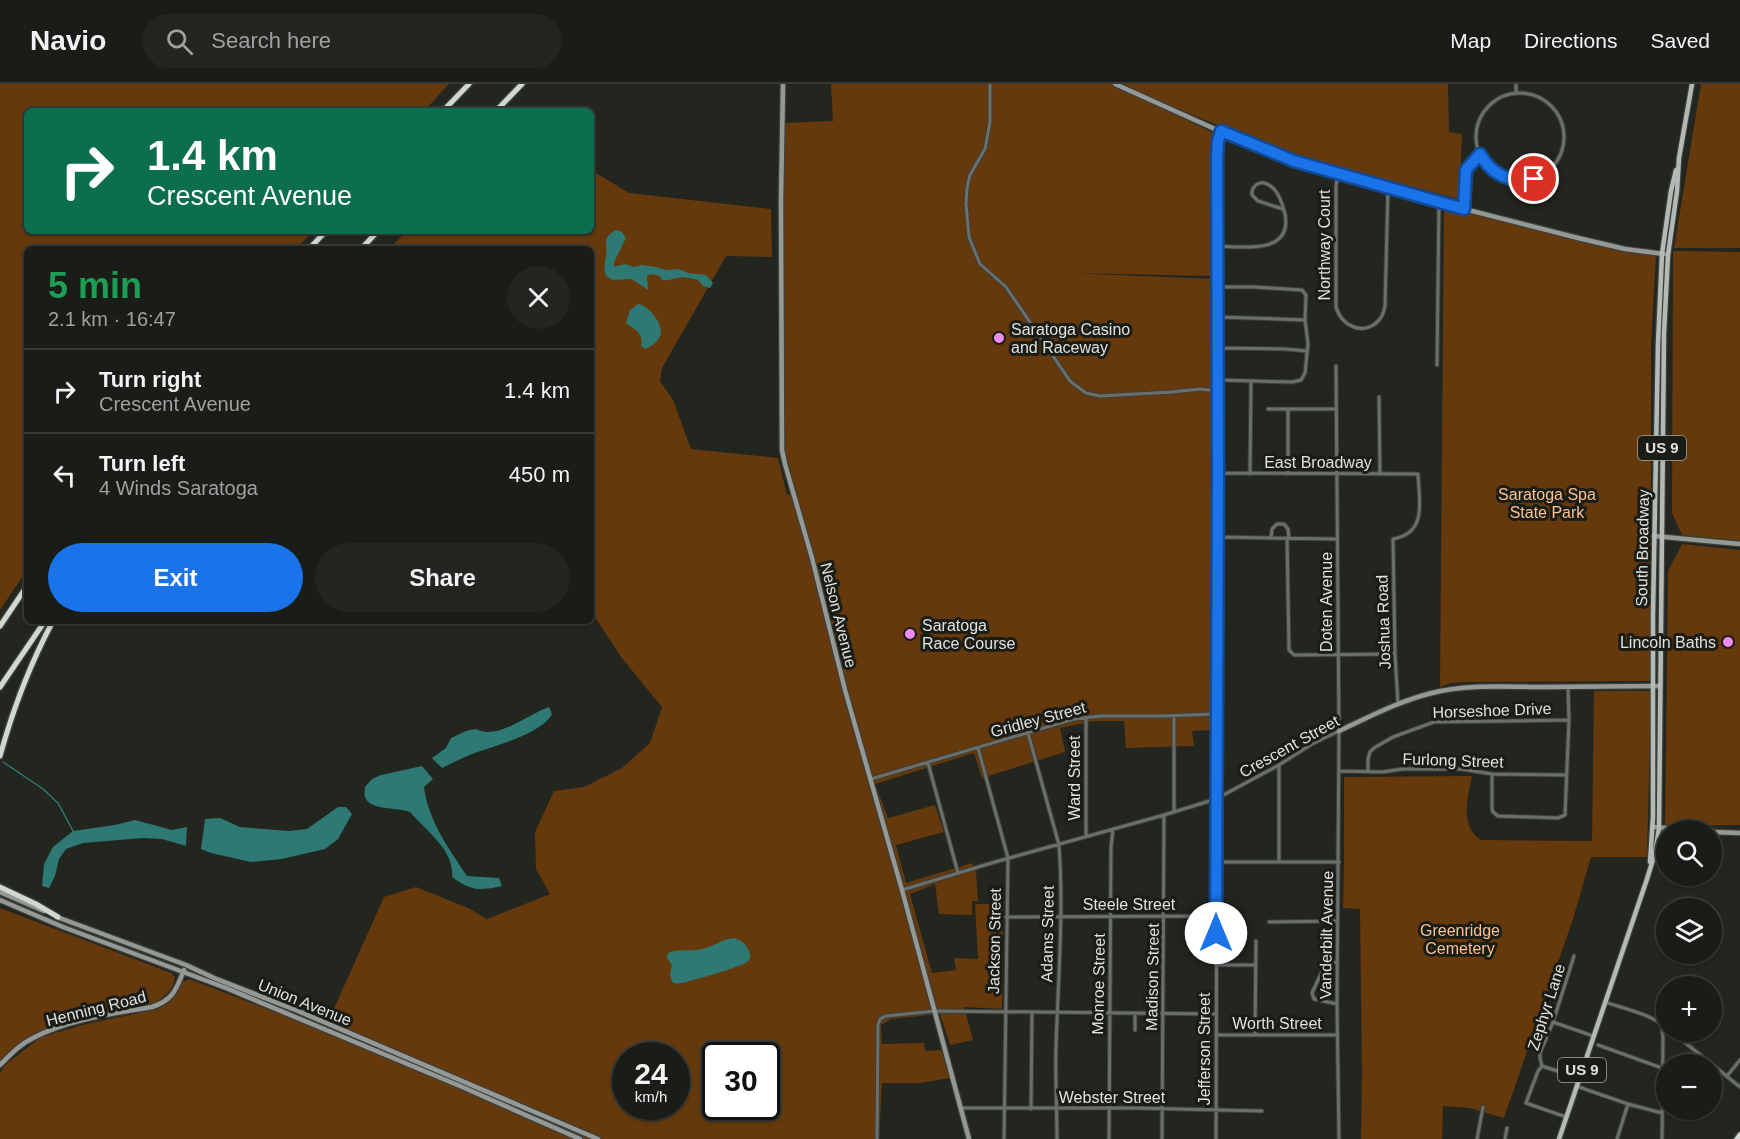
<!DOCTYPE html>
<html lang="en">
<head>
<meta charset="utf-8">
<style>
  :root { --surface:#1a1c17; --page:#232520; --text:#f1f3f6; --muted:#9fa1a1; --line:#383a36; --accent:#1a73e8 }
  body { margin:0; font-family:Helvetica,sans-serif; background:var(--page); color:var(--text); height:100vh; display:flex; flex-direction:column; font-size:22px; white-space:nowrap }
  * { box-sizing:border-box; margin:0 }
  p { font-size:20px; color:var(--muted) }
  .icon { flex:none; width:33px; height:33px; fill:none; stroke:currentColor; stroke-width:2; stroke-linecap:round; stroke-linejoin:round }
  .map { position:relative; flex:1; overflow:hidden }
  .side { position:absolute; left:24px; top:162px; width:570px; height:378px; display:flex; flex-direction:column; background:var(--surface); border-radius:9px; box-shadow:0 2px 4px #0004,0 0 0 2px var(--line) }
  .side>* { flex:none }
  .guide { position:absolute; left:24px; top:24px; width:570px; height:126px; border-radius:9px; box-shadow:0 2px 4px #0004,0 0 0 2px var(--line); background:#0b6e4f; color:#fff; overflow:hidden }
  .buttons { position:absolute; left:1656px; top:736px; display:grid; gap:12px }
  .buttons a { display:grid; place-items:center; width:66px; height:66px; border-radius:50%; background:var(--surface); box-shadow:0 2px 4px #0004,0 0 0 2px var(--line); font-size:30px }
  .speed { position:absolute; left:612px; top:958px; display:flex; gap:12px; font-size:30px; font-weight:700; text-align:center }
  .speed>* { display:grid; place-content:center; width:78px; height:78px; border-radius:50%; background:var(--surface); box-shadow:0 2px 4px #0004,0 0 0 2px var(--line); line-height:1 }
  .speed small { font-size:15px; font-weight:400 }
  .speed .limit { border:3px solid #111; border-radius:9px; background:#fff; color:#111 }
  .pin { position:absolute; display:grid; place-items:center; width:51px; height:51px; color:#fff; margin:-26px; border:3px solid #fff; border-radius:50%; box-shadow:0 2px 6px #0007 }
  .me { position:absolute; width:66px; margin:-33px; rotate:0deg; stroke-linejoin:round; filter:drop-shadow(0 0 4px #0008) }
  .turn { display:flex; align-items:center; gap:21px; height:126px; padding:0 24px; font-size:27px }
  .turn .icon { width:78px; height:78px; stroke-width:2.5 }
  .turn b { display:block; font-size:42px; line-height:51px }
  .round { display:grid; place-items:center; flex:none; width:63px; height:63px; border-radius:32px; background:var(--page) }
  .head { display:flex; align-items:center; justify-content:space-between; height:102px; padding:0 24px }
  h1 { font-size:36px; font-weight:800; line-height:45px; color:#1e9e55 }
  .cta { display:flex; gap:12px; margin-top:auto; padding:12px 24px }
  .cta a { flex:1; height:69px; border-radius:36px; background:var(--accent); color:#fff; font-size:24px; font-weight:800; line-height:69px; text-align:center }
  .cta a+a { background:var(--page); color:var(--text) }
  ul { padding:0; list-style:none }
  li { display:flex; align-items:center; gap:18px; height:84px; padding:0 24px; border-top:2px solid var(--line) }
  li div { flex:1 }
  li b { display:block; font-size:22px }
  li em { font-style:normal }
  header { display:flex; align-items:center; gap:36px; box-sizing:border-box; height:84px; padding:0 30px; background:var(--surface); border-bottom:2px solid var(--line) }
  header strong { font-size:28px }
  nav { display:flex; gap:33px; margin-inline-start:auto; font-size:21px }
  .search { width:420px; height:54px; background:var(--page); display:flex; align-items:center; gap:15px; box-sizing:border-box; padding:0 21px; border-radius:33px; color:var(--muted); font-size:22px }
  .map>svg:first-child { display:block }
</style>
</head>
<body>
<header>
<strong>Navio</strong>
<div class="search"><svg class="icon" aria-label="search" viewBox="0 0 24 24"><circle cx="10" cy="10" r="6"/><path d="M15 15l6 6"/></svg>Search here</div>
<nav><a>Map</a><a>Directions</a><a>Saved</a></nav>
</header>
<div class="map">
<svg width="1740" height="1055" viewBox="0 0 1740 1055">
  <rect width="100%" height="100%" fill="#23251f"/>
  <path fill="#65390c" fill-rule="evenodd" d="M0,0H449L424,27H27V147H313L296,165H27V486L0,526Z
    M831,0H1114L1213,49V192L1068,189L1216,195L1213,646L1192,647L1194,662L1126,664L1124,637H1094L1060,644L1065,668L982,694L974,669L875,700L888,734L935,721L944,748L896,761L906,799L972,779L976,788L978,817H972V831L939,830L935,800L910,810L932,889L956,886L954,874L978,875L975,820H1003L1002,925L964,923L973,956L950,961L940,930L891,935L881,941L882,960L924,959L925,967L941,966L950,994L920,999H882L879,1055H0V989L5,981L41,953L86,940L158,925L170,918L183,898L189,895L324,947L384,813L416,803L468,824L487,835L550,810L536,785L535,748L554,707L584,703L622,684L650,659L662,623L621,573L591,527V165H389L407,147H591V86L629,109L771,125L772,173L726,172L662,284L660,297L673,316L691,365L778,374L787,411L794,409L782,366V39L833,37ZM626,972H676V1023H626ZM716,972H766V1023H716Z
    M1117,0H1448L1449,48L1462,50L1459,115L1289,70Z
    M1701,0H1740V164H1674Z
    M1444,122L1623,166L1656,171L1651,262V597L1465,598L1451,599L1440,603Z
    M1673,167L1740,168V457L1682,451L1672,429Z
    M1682,460L1740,466V741L1665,742L1668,487Z
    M1594,607H1651L1647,773H1591L1573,835L1504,1034L1470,1024L1443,1022L1442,1055H1361L1362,990L1360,825L1343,824L1344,779V693L1472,692C1468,713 1459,742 1481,756L1592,757Z
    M0,824L171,889L175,893C173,907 164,913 153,920L53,942L21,958L0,977Z"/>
  <path fill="#2e7973" d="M616,146L622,148L626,154L614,178V183L625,180L634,183L642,181L656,183L666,186L679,185L688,189L706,191L713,199L710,204L703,202L698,196C692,194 683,192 677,194C671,195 669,197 662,196L660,192L650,190L647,192L648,206L632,195L613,196L606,192C603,183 605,180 606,172C608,158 601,155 616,146Z
    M638,220C647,220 661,238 661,247C661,256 653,261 646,265L641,262C644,249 635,246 626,239L630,226Z
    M549,623L552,630C542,650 493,662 472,670C462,674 452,679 442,684L432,674L446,664L451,654L466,647L476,645C497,657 528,630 549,623Z
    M422,682L433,695L424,703C428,736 449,765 467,792L499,794L502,802C479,807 471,807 452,793C455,766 425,746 410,728C398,723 370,727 365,713C364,710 365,706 365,703L372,695L381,691Z
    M338,723H346L352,730L338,755L325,765L282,775L251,778L211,769L201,765L205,735L220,734L240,743L289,747L307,745Z
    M135,736L172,746L187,743L186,762L162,755L143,754L83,759L66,765L59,775L55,792L49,804L42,802L44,780L53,763L73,747L115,741Z
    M734,854C741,856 745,859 748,865C751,870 751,874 747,878C743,882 689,898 681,899C675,900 677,900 672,898L670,890L672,881L667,874L668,869C678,864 691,868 702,865C713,863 722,855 734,854Z"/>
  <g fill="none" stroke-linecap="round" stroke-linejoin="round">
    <path stroke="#2e7973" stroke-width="1.5" d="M3,678L43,705L58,719L73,747"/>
    <g stroke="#3d3f3a" stroke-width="5">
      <path id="street" d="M990,0V38L985,65L970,91L967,104L966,120L969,153L980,180L1006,203L1070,297L1086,309L1100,312L1172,308L1200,305L1218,307
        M1516,0V9
        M1476 53a44 44 0 1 1 88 0a44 44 0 1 1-88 0Z
        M1338,90L1336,102V223C1341,242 1364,253 1379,236C1383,232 1384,227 1385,222L1388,104
        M1464,125L1466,86L1480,70
        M1217,162C1242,163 1293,171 1285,130C1283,122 1280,111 1274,105C1266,97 1256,96 1252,107V111L1258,117L1283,125
        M1218,203H1254L1302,206L1306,211L1305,236L1308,260L1305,289L1301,296L1292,298L1218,296
        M1218,233L1305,236
        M1218,264L1285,265L1307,267
        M1437,281L1439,118
        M1336,282L1339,647L1337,920L1339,1055
        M1379,313L1380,389
        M1268,325H1335
        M1218,389L1418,390C1419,416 1428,449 1393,455L1395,570L1398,620
        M1250,390L1251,297
        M1288,390V325
        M1217,453L1337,455
        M1271,454L1272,445L1277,440H1284L1288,445L1289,454
        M1287,454L1289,566L1294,571H1299L1395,570
        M1174,632V728
        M1086,634V752
        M1028,649L1059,761C1064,828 1058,896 1056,963C1055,994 1057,1024 1057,1055
        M978,664L1008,774L1004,1055
        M928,679L958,789
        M1279,681V777
        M1339,687L1382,688L1403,685H1461L1492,690L1567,691
        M1368,687V675L1370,668L1374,664L1393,653L1434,638L1569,636
        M1492,690V725L1493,728L1498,732L1558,734L1565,731L1569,636L1568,603
        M871,695L1074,635L1100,632H1162L1216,630
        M1216,778H1339
        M902,806L995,778L1164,731L1216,715L1279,681L1312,660L1339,647
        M1006,833L1216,832
        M1269,838L1338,837
        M1216,881H1256
        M1672,903L1674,898
        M1605,918C1625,925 1650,930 1666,943
        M1337,920L1314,915L1312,909L1325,881L1327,879L1337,878
        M1553,938L1593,952
        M1135,946V929
        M1672,948L1740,1003
        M1216,951H1337
        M1255,951L1256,857
        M1598,961L1662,984
        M1542,982L1540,974V969L1553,938L1574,872
        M1542,982L1538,987L1526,1019L1566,1033
        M1542,982L1579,994
        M1727,992L1740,976
        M1576,1002L1628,1020L1662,1029
        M961,1024H1135L1262,1027
        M1031,1025L1032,928
        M877,1055L878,941L880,935L886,932L935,927L1216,930
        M1109,1055L1111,764L1113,745
        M1162,1055L1164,731
        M1216,1055L1218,389L1217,73L1218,57L1221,47
        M1477,1055L1483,1023
        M1505,1055L1507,1044
        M1617,1055L1628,1020
        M1662,1055L1663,954L1661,935L1666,919"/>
    </g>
    <g stroke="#3d3f3a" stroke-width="7">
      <path id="secondary" d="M783,0L781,118L782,366L785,380L812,474L845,606L902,806L969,1055
        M1115,0L1246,59L1294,77L1429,116L1578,154L1625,165L1664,170
        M1654,452L1740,460
        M1339,647C1369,633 1399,617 1432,609C1467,600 1506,603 1541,603C1581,603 1621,602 1660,602
        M1653,743L1703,747
        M1712,748L1740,749
        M0,808L44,827
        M0,816L63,843L226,904L460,1002L580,1055
        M57,833L186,881L214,894L298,927L598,1055
        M0,981C10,971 20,960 33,954C69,935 112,930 152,923C173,916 176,906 184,886"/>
    </g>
    <g stroke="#3d3f3a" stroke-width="7">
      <path id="primary" d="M1650,778L1653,733V531L1658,260L1662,170L1671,107L1676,86
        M1559,1055L1647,795L1655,769L1659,744L1664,249L1668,171L1677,107L1679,74L1692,0"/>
    </g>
    <g stroke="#3d3f3a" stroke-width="8">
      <path id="highway" d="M443,27L469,0
        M496,27L522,0
        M309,165L326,147
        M361,165L378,147
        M0,542L27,502
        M0,603L45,537
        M0,672C13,625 30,580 53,537
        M0,803L36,820L58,833
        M1737,1055L1740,1051"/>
    </g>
    <use href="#street" stroke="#6b6f6c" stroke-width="3"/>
    <use href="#secondary" stroke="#949996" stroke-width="4.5"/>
    <use href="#primary" stroke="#b3bab6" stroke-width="4.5"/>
    <use href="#highway" stroke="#d0d8d3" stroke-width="5"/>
  </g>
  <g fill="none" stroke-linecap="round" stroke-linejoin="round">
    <g stroke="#114b97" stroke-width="15">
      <path id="route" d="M1216,849L1218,390L1217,73L1218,57L1221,47L1294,77L1464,125L1466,86L1480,70C1492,91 1510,99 1534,95"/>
    </g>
    <use href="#route" stroke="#1a73e8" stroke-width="10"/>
  </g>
  <g fill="#f08bf6" stroke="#1a1c16" stroke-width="2">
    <circle cx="999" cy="254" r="6"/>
    <circle cx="910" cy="550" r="6"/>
    <circle cx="1728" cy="558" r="6"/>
  </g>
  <g text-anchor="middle" stroke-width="6" stroke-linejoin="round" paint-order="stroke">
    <g fill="#1a1c16" stroke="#a4a6a1" stroke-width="1.5">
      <rect x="1638" y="352" width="48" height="24" rx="4.5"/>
      <rect x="1558" y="974" width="48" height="24" rx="4.5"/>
    </g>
    <g font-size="15" font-weight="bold" fill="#dfe1dd">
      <text x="1662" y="369">US 9</text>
      <text x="1582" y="991">US 9</text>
    </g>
    <g font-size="16" fill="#dfe1dd" stroke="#1a1c16">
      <text transform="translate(1324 161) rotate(-90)" y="6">Northway Court</text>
      <text x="1318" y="384">East Broadway</text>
      <text transform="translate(1642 464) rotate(-89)" y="6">South Broadway</text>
      <text transform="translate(1326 518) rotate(-90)" y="6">Doten Avenue</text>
      <text transform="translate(839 531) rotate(76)" y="6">Nelson Avenue</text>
      <text transform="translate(1383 538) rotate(-92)" y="6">Joshua Road</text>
      <text transform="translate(1492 626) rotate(-2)" y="6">Horseshoe Drive</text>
      <text transform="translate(1038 635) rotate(-15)" y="6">Gridley Street</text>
      <text transform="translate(1289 662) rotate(-29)" y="6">Crescent Street</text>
      <text transform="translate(1453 676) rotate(2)" y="6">Furlong Street</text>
      <text transform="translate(1074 694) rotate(-90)" y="6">Ward Street</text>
      <text x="1129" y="826">Steele Street</text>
      <text transform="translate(1047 850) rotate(-89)" y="6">Adams Street</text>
      <text transform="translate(1326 851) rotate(-89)" y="6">Vanderbilt Avenue</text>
      <text transform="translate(994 857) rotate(-89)" y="6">Jackson Street</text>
      <text transform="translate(1152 893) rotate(-89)" y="6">Madison Street</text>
      <text transform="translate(1098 900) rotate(-89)" y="6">Monroe Street</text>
      <text transform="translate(305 918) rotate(22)" y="6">Union Avenue</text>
      <text transform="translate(1546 923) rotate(-72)" y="6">Zephyr Lane</text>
      <text transform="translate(96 924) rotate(-14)" y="6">Henning Road</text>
      <text x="1277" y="945">Worth Street</text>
      <text transform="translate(1204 965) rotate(-90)" y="6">Jefferson Street</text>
      <text x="1112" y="1019">Webster Street</text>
    </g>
    <g font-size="16" fill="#dfe1dd" stroke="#1a1c16" text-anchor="start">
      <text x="1011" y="251">Saratoga Casino<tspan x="1011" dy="18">and Raceway</tspan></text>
      <text x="922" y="547">Saratoga<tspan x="922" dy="18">Race Course</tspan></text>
      <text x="1716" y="564" text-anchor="end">Lincoln Baths</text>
    </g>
    <g font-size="16" fill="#fbc191" stroke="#1a1c16">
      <text x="1547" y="416">Saratoga Spa<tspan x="1547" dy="18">State Park</tspan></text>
      <text x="1460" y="852">Greenridge<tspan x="1460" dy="18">Cemetery</tspan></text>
    </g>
  </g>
</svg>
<div class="buttons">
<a><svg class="icon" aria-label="search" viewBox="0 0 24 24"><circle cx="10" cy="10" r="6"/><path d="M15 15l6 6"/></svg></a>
<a><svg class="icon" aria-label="layers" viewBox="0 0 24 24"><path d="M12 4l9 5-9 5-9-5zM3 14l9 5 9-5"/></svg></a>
<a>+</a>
<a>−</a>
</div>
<div class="speed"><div>24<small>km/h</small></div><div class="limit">30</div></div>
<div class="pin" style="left:1534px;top:95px;background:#d93025"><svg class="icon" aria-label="arrive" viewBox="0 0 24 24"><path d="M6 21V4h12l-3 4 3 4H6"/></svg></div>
<svg class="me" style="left:1216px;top:849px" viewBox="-20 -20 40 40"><circle r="19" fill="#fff"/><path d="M0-13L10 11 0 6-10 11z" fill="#1a73e8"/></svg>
<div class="guide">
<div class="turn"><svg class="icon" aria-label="right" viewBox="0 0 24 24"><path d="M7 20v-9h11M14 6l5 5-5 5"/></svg><div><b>1.4 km</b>Crescent Avenue</div></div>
</div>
<section class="side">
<div class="head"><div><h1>5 min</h1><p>2.1 km · 16:47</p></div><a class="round"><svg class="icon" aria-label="close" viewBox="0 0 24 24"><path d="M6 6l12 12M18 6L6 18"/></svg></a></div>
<ul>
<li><svg class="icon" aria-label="right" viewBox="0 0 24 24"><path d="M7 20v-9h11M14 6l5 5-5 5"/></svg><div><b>Turn right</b><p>Crescent Avenue</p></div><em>1.4 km</em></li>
<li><svg class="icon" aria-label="left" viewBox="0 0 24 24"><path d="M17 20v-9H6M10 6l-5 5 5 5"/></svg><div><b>Turn left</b><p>4 Winds Saratoga</p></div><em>450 m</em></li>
</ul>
<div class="cta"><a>Exit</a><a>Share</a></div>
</section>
</div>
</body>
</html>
